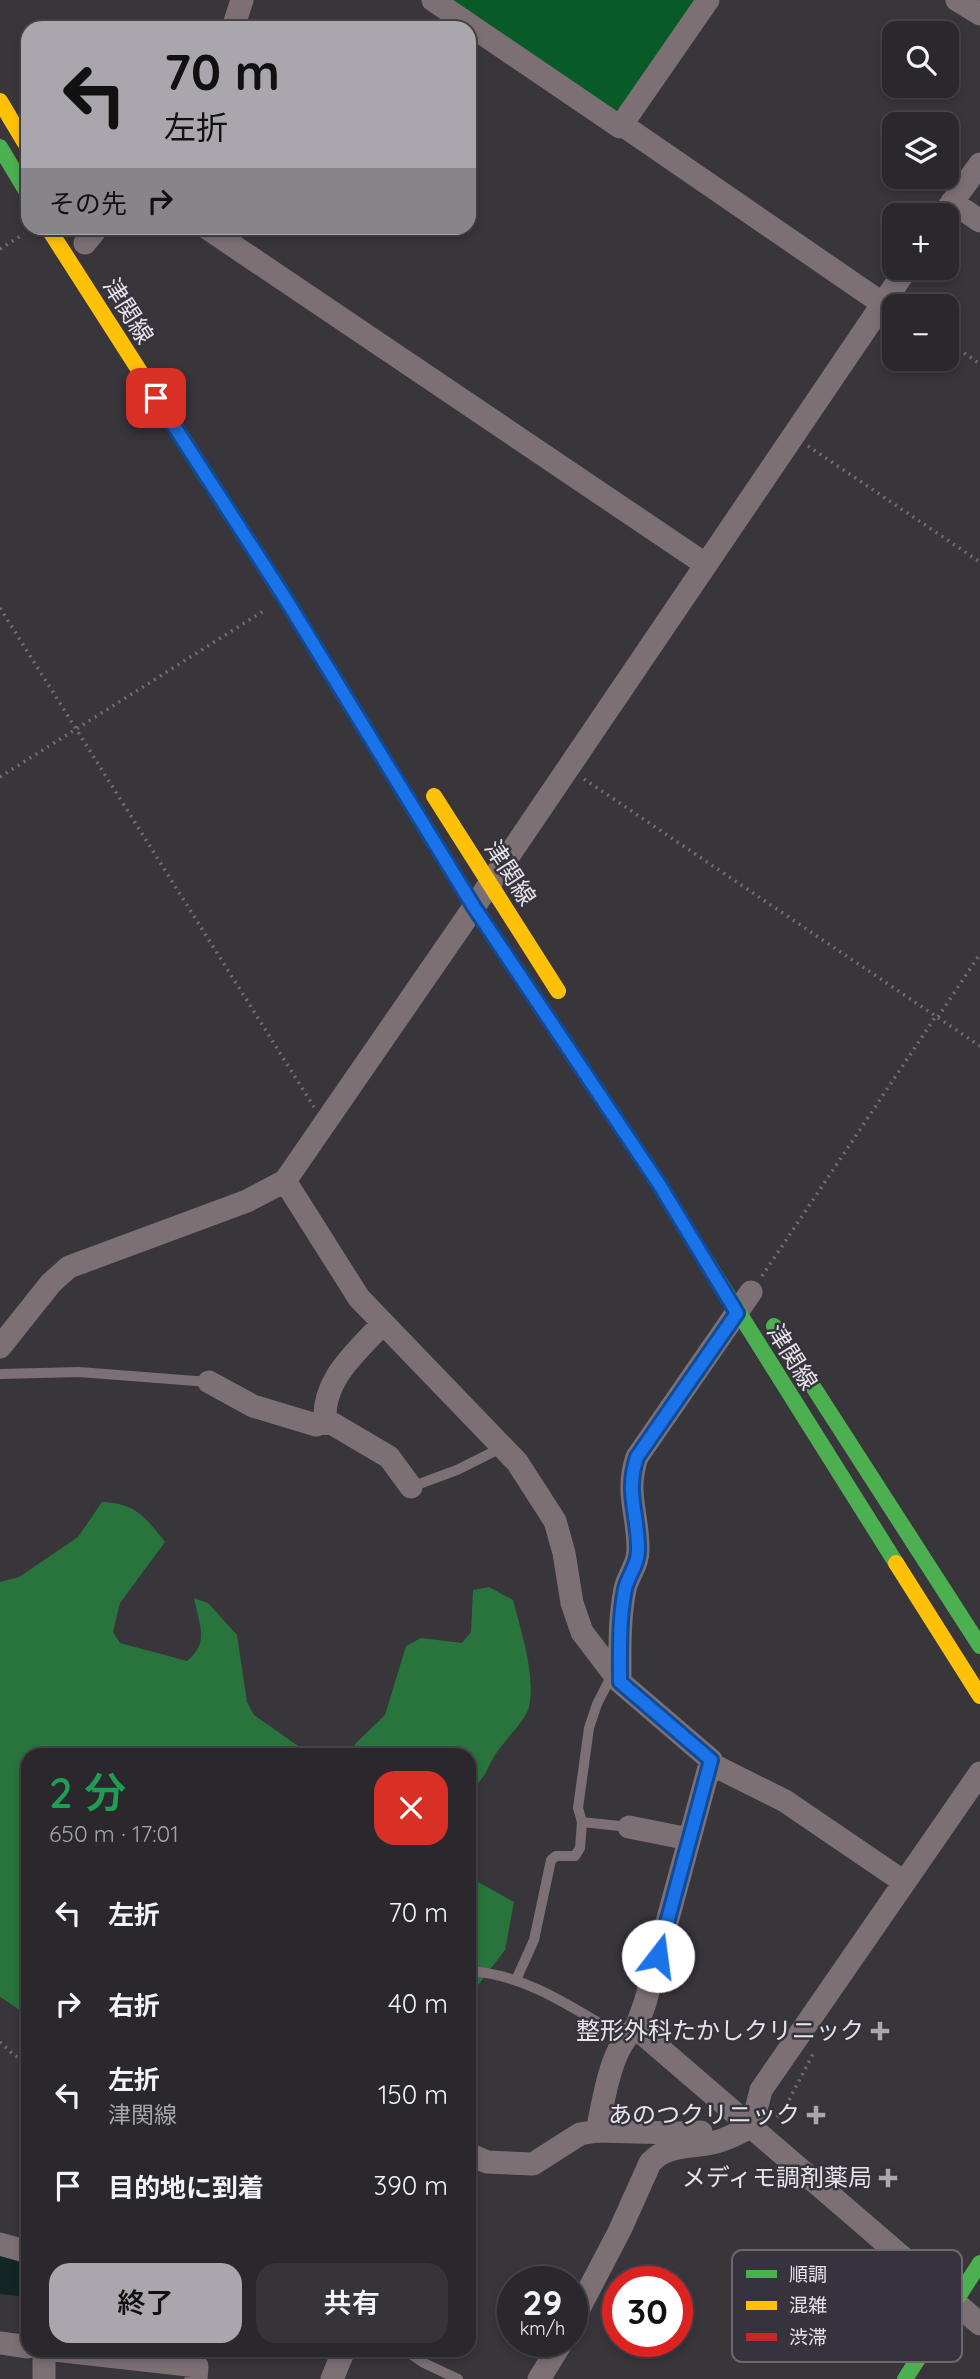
<!DOCTYPE html>
<html lang="ja">
<head>
<meta charset="utf-8">
<style>
  :root { --surface:#2a282c; --page:#363438; --text:#f1f3f6; --muted:#a5a6a9; --line:#464448; --accent:#a9a6ad }
  body { margin:0; font-family:Quicksand,"Noto Sans JP",sans-serif; background:var(--page); color:var(--text); height:100vh; display:flex; flex-direction:column; font-size:26px; white-space:nowrap }
  * { box-sizing:border-box; margin:0 }
  p { font-size:23px; color:var(--muted) }
  .icon { flex:none; width:38px; height:38px; fill:none; stroke:currentColor; stroke-width:2; stroke-linecap:round; stroke-linejoin:round }
  .map { position:relative; flex:1; overflow:hidden }
  .panel { position:absolute; left:21px; top:1748px; width:455px; height:609px; display:flex; flex-direction:column; background:var(--surface); border-radius:21px; box-shadow:0 4px 10px #0003,0 0 0 2px var(--line) }
  .panel>* { flex:none }
  .guide { position:absolute; left:21px; top:21px; width:455px; height:214px; border-radius:21px; box-shadow:0 4px 10px #0003,0 0 0 2px var(--line); background:#a9a6ad; color:#111; overflow:hidden }
  .controls { position:absolute; left:882px; top:21px; display:grid; gap:14px }
  .controls a { display:grid; place-items:center; width:77px; height:77px; border-radius:14px; background:var(--surface); box-shadow:0 4px 10px #0003,0 0 0 2px var(--line); font-size:35px }
  .speed { position:absolute; left:497px; top:2266px; display:flex; gap:14px; font-size:35px; font-weight:700; text-align:center }
  .speed>* { display:grid; place-content:center; width:91px; height:91px; border-radius:50%; background:var(--surface); box-shadow:0 4px 10px #0003,0 0 0 2px var(--line); line-height:1 }
  .speed small { font-size:18px; font-weight:400 }
  .speed .limit { border:10px solid #d22; background:#fff; color:#111 }
  .pin { position:absolute; display:grid; place-items:center; width:60px; height:60px; color:#fff; margin:-30px; border-radius:14px; box-shadow:0 4px 10px #0006 }
  .me { position:absolute; width:77px; margin:-38px; rotate:15deg; stroke-linejoin:round; filter:drop-shadow(0 0 5px #0008) }
  .turn { display:flex; align-items:center; gap:24px; height:147px; padding:0 28px; font-size:32px }
  .turn .icon { width:91px; height:91px; stroke-width:2.5 }
  .turn b { display:block; font-size:49px; line-height:60px }
  .then { display:flex; align-items:center; height:66px; padding:0 28px; background:#0003; gap:14px; font-size:26px }
  .round { display:grid; place-items:center; flex:none; width:74px; height:74px; border-radius:21px; background:var(--page) }
  .headline { display:flex; align-items:center; justify-content:space-between; height:119px; padding:0 28px }
  h1 { font-size:42px; font-weight:600; line-height:52px; color:#1e9e55 }
  .action { display:flex; gap:14px; margin-top:auto; padding:14px 28px }
  .action a { flex:1; height:80px; border-radius:21px; background:var(--accent); color:#111; font-size:28px; font-weight:600; line-height:80px; text-align:center }
  .action a+a { background:var(--page); color:var(--text) }
  ul { padding:0; list-style:none }
  li { display:flex; align-items:center; gap:21px; height:91px; padding:0 28px }
  li div { flex:1 }
  li b { display:block; font-size:26px }
  li em { font-style:normal }
  .map>svg:first-child { display:block }
</style>
</head>
<body>
<div class="map">
<svg width="980" height="2379" viewBox="0 0 980 2379">
  <rect width="100%" height="100%" fill="#38353b"/>
  <path fill="#085a27" d="M451,0H697L625,106L614,110Z"/>
  <path fill="#29733d" d="M102,1502C136,1503 146,1518 165,1542L120,1603L113,1632L120,1643L187,1661C210,1643 199,1624 194,1598L208,1603L237,1635L247,1702L254,1715L311,1755H28V2014H26L0,1997V1582L19,1577L78,1537Z
    M489,1587L513,1600C521,1631 536,1676 529,1707C526,1720 505,1740 497,1752C485,1770 488,1776 469,1791V1755H353L355,1744L385,1715L406,1646L421,1638L462,1643L471,1632L473,1590Z
    M469,1877L514,1902L505,1950L469,1997Z"/>
  <path fill="#132525" d="M0,2253L28,2260V2297L0,2294Z"/>
  <g fill="none" stroke-linecap="round" stroke-linejoin="round">
    <path stroke="#746c71" stroke-width="3.5" stroke-dasharray="2 5" stroke-linecap="butt" d="M0,249L24,234
      M947,341L980,364
      M808,446L980,562
      M0,608L314,1107
      M0,777L265,610
      M584,779L980,1046
      M938,1017L980,954
      M762,1276L936,1016
      M0,2042L15,2056L28,2061
      M777,2117L788,2102L813,2054"/>
    <path stroke="#7c7074" stroke-width="10" d="M0,1374L79,1372L209,1382
      M411,1487L457,1470L503,1447
      M582,1822L629,1827
      M469,1971C526,1974 576,2010 624,2038
      M516,1980L534,1940L551,1860L556,1856H575L580,1848L582,1822L578,1808L589,1728L597,1704L613,1673
      M405,2350L424,2363L458,2379"/>
    <path stroke="#7c7074" stroke-width="23" d="M433,0L620,127L708,0
      M957,0L980,14
      M233,28L242,0
      M621,124L883,304
      M952,202L980,221
      M943,215L980,164
      M207,228L705,564
      M85,243L97,228
      M285,1181L359,1298L517,1462L555,1521L564,1553L572,1603L582,1632L620,1682L711,1760L645,2003L636,2028L980,2324
      M0,1347L51,1283L69,1267L247,1201L285,1181L474,907L907,268
      M209,1382L253,1406L316,1425L325,1422L333,1424L389,1457L411,1487
      M325,1422C322,1379 356,1353 383,1323
      M620,1682C620,1651 619,1619 625,1589C628,1575 639,1564 638,1548C638,1513 625,1493 637,1457L751,1292
      M711,1764L785,1801L904,1882
      M629,1827L689,1839
      M597,2131C604,2100 610,2047 636,2028
      M469,2154L487,2162L533,2164L580,2134L597,2131L676,2133L701,2132
      M0,2244L28,2252
      M572,2322L620,2230L650,2163C667,2144 689,2148 712,2143C726,2140 739,2133 752,2126L761,2090L980,1773
      M0,2343L28,2347
      M44,2350V2379
      M54,2350L197,2366L196,2379
      M332,2379L344,2350
      M539,2379L562,2342"/>
    <path stroke="#4caf50" stroke-width="16" d="M0,147L28,194
      M685,1227L896,1563
      M774,1326L980,1646
      M905,2379L980,2263"/>
    <path stroke="#ffc107" stroke-width="16" d="M0,101L28,148
      M48,228L285,598L360,721
      M434,796L558,991
      M896,1563L980,1696"/>
    <path stroke="#c62828" stroke-width="16" d="M360,721L474,907L659,1184L685,1227"/>
  </g>
  <g fill="none" stroke-linecap="round" stroke-linejoin="round">
    <g stroke="#114b97" stroke-width="18">
      <path id="route" d="M156,398L285,598L474,907L659,1184L737,1313L637,1457C625,1493 638,1513 638,1548C639,1564 628,1575 625,1589C619,1619 620,1651 620,1682L711,1760L658,1956"/>
    </g>
    <use href="#route" stroke="#1a73e8" stroke-width="12"/>
  </g>
  <g fill="#a9a6ad" stroke="#37333d" stroke-width="2.5">
    <path d="M876.5 2020.5h7v7h7v7h-7v7h-7v-7h-7v-7h7z"/>
    <path d="M812.5 2104.5h7v7h7v7h-7v7h-7v-7h-7v-7h7z"/>
    <path d="M884.5 2167.5h7v7h7v7h-7v7h-7v-7h-7v-7h7z"/>
  </g>
  <g text-anchor="middle" stroke-width="5" stroke-linejoin="round" paint-order="stroke">
    <g font-size="24" fill="#e6e3ea" stroke="#37333d">
      <text transform="translate(128 311) rotate(58)" y="8">津関線</text>
      <text transform="translate(510 873) rotate(57)" y="8">津関線</text>
      <text transform="translate(792 1357) rotate(58)" y="8">津関線</text>
    </g>
    <g font-size="24" fill="#e6e3ea" stroke="#37333d" text-anchor="end">
      <text x="864" y="2039">整形外科たかしクリニック</text>
      <text x="800" y="2123">あのつクリニック</text>
      <text x="872" y="2186">メディモ調剤薬局</text>
    </g>
  </g>
  <rect x="732" y="2250" width="230" height="112" rx="10" fill="#37333d" stroke="#6c6871" stroke-width="2"/>
  <rect x="746" y="2270" width="31" height="8" fill="#4caf50"/>
  <rect x="746" y="2301" width="31" height="9" fill="#ffc107"/>
  <rect x="746" y="2333" width="31" height="8" fill="#c62828"/>
  <g font-size="19" fill="#e6e3ea">
    <text x="789" y="2281">順調</text>
    <text x="789" y="2312">混雑</text>
    <text x="789" y="2344">渋滞</text>
  </g>
</svg>
<div class="controls">
<a><svg class="icon" aria-label="search" viewBox="0 0 24 24"><circle cx="10" cy="10" r="6"/><path d="M15 15l6 6"/></svg></a>
<a><svg class="icon" aria-label="layers" viewBox="0 0 24 24"><path d="M12 4l9 5-9 5-9-5zM3 14l9 5 9-5"/></svg></a>
<a>+</a>
<a>−</a>
</div>
<div class="speed"><div>29<small>km/h</small></div><div class="limit">30</div></div>
<div class="pin" style="left:156px;top:398px;background:#d93025"><svg class="icon" aria-label="arrive" viewBox="0 0 24 24"><path d="M6 21V4h12l-3 4 3 4H6"/></svg></div>
<svg class="me" style="left:658px;top:1956px" viewBox="-20 -20 40 40"><circle r="19" fill="#fff"/><path d="M0-13L10 11 0 6-10 11z" fill="#1a73e8"/></svg>
<div class="guide">
<div class="turn"><svg class="icon" aria-label="left" viewBox="0 0 24 24"><path d="M17 20v-9H6M10 6l-5 5 5 5"/></svg><div><b>70 m</b>左折</div></div>
<div class="then">その先<svg class="icon" aria-label="right" viewBox="0 0 24 24"><path d="M7 20v-9h11M14 6l5 5-5 5"/></svg></div>
</div>
<section class="panel">
<div class="headline"><div><h1>2 分</h1><p>650 m · 17:01</p></div><a class="round" style="background:#d93025;color:#fff"><svg class="icon" aria-label="close" viewBox="0 0 24 24"><path d="M6 6l12 12M18 6L6 18"/></svg></a></div>
<ul>
<li><svg class="icon" aria-label="left" viewBox="0 0 24 24"><path d="M17 20v-9H6M10 6l-5 5 5 5"/></svg><div><b>左折</b></div><em>70 m</em></li>
<li><svg class="icon" aria-label="right" viewBox="0 0 24 24"><path d="M7 20v-9h11M14 6l5 5-5 5"/></svg><div><b>右折</b></div><em>40 m</em></li>
<li><svg class="icon" aria-label="left" viewBox="0 0 24 24"><path d="M17 20v-9H6M10 6l-5 5 5 5"/></svg><div><b>左折</b><p>津関線</p></div><em>150 m</em></li>
<li><svg class="icon" aria-label="arrive" viewBox="0 0 24 24"><path d="M6 21V4h12l-3 4 3 4H6"/></svg><div><b>目的地に到着</b></div><em>390 m</em></li>
</ul>
<div class="action"><a>終了</a><a>共有</a></div>
</section>
</div>
</body>
</html>
